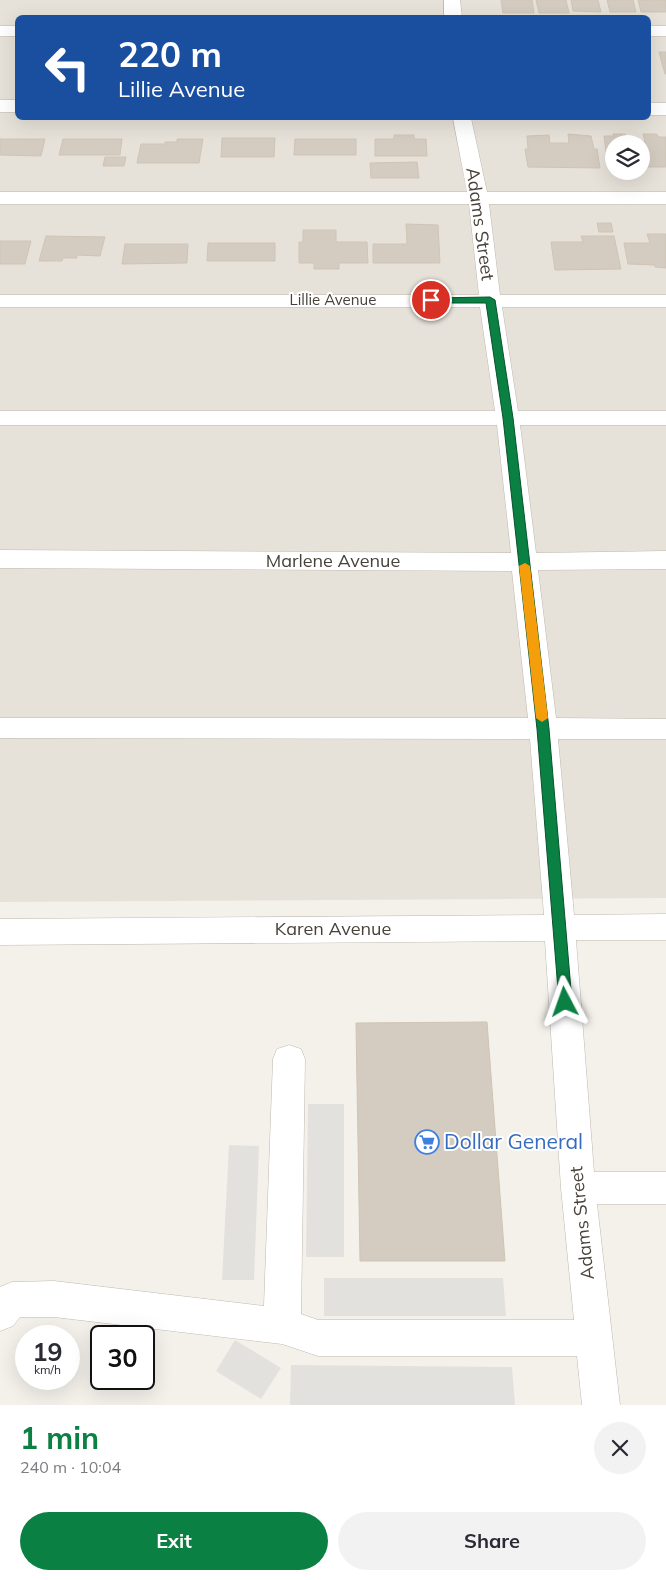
<!DOCTYPE html>
<html lang="en">
<head>
<meta charset="utf-8">
<style>
  :root { --surface:#fff; --page:#f2f2f3; --text:#2b2b33; --muted:#7c7c81; --accent:#0b8043 }
  body { margin:0; font-family:Mulish,sans-serif; background:var(--page); color:var(--text); height:100vh; display:flex; flex-direction:column; font-size:19px; white-space:nowrap }
  * { box-sizing:border-box; margin:0 }
  p { font-size:16px; color:var(--muted) }
  .icon { flex:none; width:28px; height:28px; fill:none; stroke:currentColor; stroke-width:2; stroke-linecap:round; stroke-linejoin:round }
  .map { position:relative; height:1405px; overflow:hidden }
  .side { display:flex; flex-direction:column; background:var(--surface); flex:1 }
  .side>* { flex:none }
  .banner { position:absolute; left:15px; top:15px; width:636px; height:105px; border-radius:8px; box-shadow:0 5px 20px #0002; background:#1a4fa0; color:#fff; overflow:hidden }
  .controls { position:absolute; left:605px; top:135px; display:grid; gap:10px }
  .controls a { display:grid; place-items:center; width:45px; height:45px; border-radius:50%; background:var(--surface); box-shadow:0 5px 20px #0002; font-size:25px }
  .speed { position:absolute; left:15px; top:1325px; display:flex; gap:10px; font-size:25px; font-weight:700; text-align:center }
  .speed>* { display:grid; place-content:center; width:65px; height:65px; border-radius:50%; background:var(--surface); box-shadow:0 5px 20px #0002; line-height:1 }
  .speed small { font-size:12px; font-weight:400 }
  .speed .limit { border:2px solid #111; border-radius:8px; background:#fff; color:#111 }
  .pin { position:absolute; display:grid; place-items:center; width:42px; height:42px; color:#fff; margin:-21px; border:2px solid #fff; border-radius:50%; box-shadow:0 1px 5px #0007 }
  .me { position:absolute; width:55px; margin:-28px; rotate:356deg; stroke-linejoin:round; filter:drop-shadow(0 0 4px #0008) }
  .turn { display:flex; align-items:center; gap:18px; height:105px; padding:0 20px; font-size:22px }
  .turn .icon { width:65px; height:65px; stroke-width:2.5 }
  .turn b { display:block; font-size:35px; line-height:42px }
  .round { display:grid; place-items:center; flex:none; width:52px; height:52px; border-radius:26px; background:var(--page) }
  .overview { display:flex; align-items:center; justify-content:space-between; height:85px; padding:0 20px }
  h1 { font-size:30px; font-weight:700; line-height:38px; color:var(--accent) }
  .cta { display:flex; gap:10px; margin-top:auto; padding:10px 20px }
  .cta a { flex:1; height:58px; border-radius:30px; background:var(--accent); color:#fff; font-size:20px; font-weight:700; line-height:58px; text-align:center }
  .cta a+a { background:var(--page); color:var(--text) }
  .map>svg:first-child { display:block }
</style>
</head>
<body>
<div class="map">
<svg width="666" height="1405" viewBox="0 0 666 1405">
  <rect width="100%" height="100%" fill="#f4f1eb"/>
  <path fill="#e7e2d9" fill-rule="evenodd" d="M0,0H666V898L0,902ZM18,18H649V118H18ZM614,144H641V171H614Z"/>
  <path fill="#e3e1de" d="M308,1104H344V1257H306Z
    M229,1145L259,1146L254,1280H222Z
    M503,1278L506,1316H324V1278Z
    M235,1340L281,1368L261,1399L216,1371Z
    M291,1365L512,1367L515,1405H290Z"/>
  <path fill="#d4ccc1" stroke="#cfc4b5" d="M501,0H532L534,13H503Z
    M536,0H566L569,13H539Z
    M571,0H598L601,12L573,11Z
    M607,0H633L636,12H610Z
    M638,0H666V12H641Z
    M659,52H666V74H665Z
    M568,134L591,136L594,149H597L600,168L528,167L525,149H528L527,136L549,135L550,143H569Z
    M613,134H625L627,142H645L643,134H657L658,137H666V167H641V144H614V167H608L604,136H614Z
    M394,135H414V139H426L427,156H375V139H394Z
    M222,138H275L274,157H221Z
    M0,139H45L41,156L0,155Z
    M63,139H122L120,155H59Z
    M177,139H203L199,163H137L141,144H165V142H177Z
    M295,139H356V155H294Z
    M105,157H126L124,166H103Z
    M417,162L419,178H371L370,163Z
    M597,223H611L613,232H599Z
    M406,224L438,225L440,263H373V244H407Z
    M303,230H336V242H367L368,263H339V269H314V263H299V242H303Z
    M647,234H666V268L655,267V265L628,264L624,243H650Z
    M46,236L105,237L100,256L77,255V258H63L62,261H39Z
    M581,236H614L621,269L555,270L551,242H583Z
    M0,241H31L25,264H0Z
    M208,243H275V261H207Z
    M125,244H188L187,263L122,264Z
    M487,1022L505,1261H360L356,1023Z"/>
  <g fill="none" stroke-linecap="round" stroke-linejoin="round">
    <g stroke="#bfb8ae" stroke-width="1">
      <path id="minor" d="M444,0H460L462,18H444Z
        M0,26H18V36H0Z
        M649,26H666V36H649Z
        M0,100H18V112H0Z
        M649,103H666V115H649Z
        M453,118H471L487,192H666V204H489L500,295H666V307H502L518,411H666V425H520L536,553L666,551V569L538,570L556,718L666,719V739H558L574,915L666,914V940H576L594,1172H666V1204H597L620,1405H582L577,1356H318L282,1344L54,1317H20L13,1326L0,1331V1287L12,1282L54,1281L264,1306L273,1059L277,1049L289,1045L301,1049L305,1059L301,1314L318,1320H574L561,1188L545,941L0,945V919L544,915L530,739L0,738V718H528L512,571L0,568V550L511,553L497,425H0V411H495L480,307H0V295H479L469,204H0V192H467Z"/>
    </g>
    <use href="#minor" fill="#fff" fill-rule="evenodd"/>
  </g>
  <path fill="#0b8043" stroke="#07532c" d="M490,297L495,300L513,418L549,729L572,1002L570,1005L565,1007L560,1005L559,1002L537,729L503,418L486,303H431L427,300L431,298Z"/>
  <path fill="#f59e0b" d="M525,563L530,566L548,718L542,722L536,718L519,566Z"/>
  <defs>
    <g id="supermarket-ring" transform="scale(1.25)"><circle r="9.5" fill="#fff" stroke="#3f7fe0" stroke-width="1.5"/><path d="M-6-5.5h2.5l.6 2H6L4.5 2H-2.5L-4.4-4H-6ZM-1.5 3.2a1.3 1.3 0 1 0 .1 0ZM3 3.2a1.3 1.3 0 1 0 .1 0Z" fill="#3f7fe0"/></g>
  </defs>
  <g fill-rule="evenodd">
    <use href="#supermarket-ring" x="427" y="1142"/>
  </g>
  <g text-anchor="middle" stroke-width="4" stroke-linejoin="round" paint-order="stroke">
    <g font-size="15" fill="#474139" stroke="#fff">
      <text x="333" y="305">Lillie Avenue</text>
    </g>
    <g font-size="18" fill="#474139" stroke="#fff">
      <text transform="translate(480 224) rotate(82)" y="6">Adams Street</text>
      <text x="333" y="567">Marlene Avenue</text>
      <text x="333" y="935">Karen Avenue</text>
      <text transform="translate(582 1223) rotate(-96)" y="6">Adams Street</text>
    </g>
    <g font-size="21" fill="#366cbe" stroke="#fff" text-anchor="start">
      <text x="444" y="1149">Dollar General</text>
    </g>
  </g>
</svg>
<div class="controls">
<a><svg class="icon" aria-label="layers" viewBox="0 0 24 24"><path d="M12 4l9 5-9 5-9-5zM3 14l9 5 9-5"/></svg></a>
</div>
<div class="speed"><div>19<small>km/h</small></div><div class="limit">30</div></div>
<div class="pin" style="left:431px;top:300px;background:#d93025"><svg class="icon" aria-label="arrive" viewBox="0 0 24 24"><path d="M6 21V4h12l-3 4 3 4H6"/></svg></div>
<svg class="me" style="left:565px;top:1002px" viewBox="-20 -20 40 40"><path d="M0-17L14 15 0 8-14 15z" fill="#0b8043" stroke="#fff" stroke-width="4"/></svg>
<div class="banner">
<div class="turn"><svg class="icon" aria-label="left" viewBox="0 0 24 24"><path d="M17 20v-9H6M10 6l-5 5 5 5"/></svg><div><b>220 m</b>Lillie Avenue</div></div>
</div>
</div>
<section class="side">
<div class="overview"><div><h1>1 min</h1><p>240 m · 10:04</p></div><a class="round"><svg class="icon" aria-label="close" viewBox="0 0 24 24"><path d="M6 6l12 12M18 6L6 18"/></svg></a></div>
<div class="cta"><a>Exit</a><a>Share</a></div>
</section>
</body>
</html>
